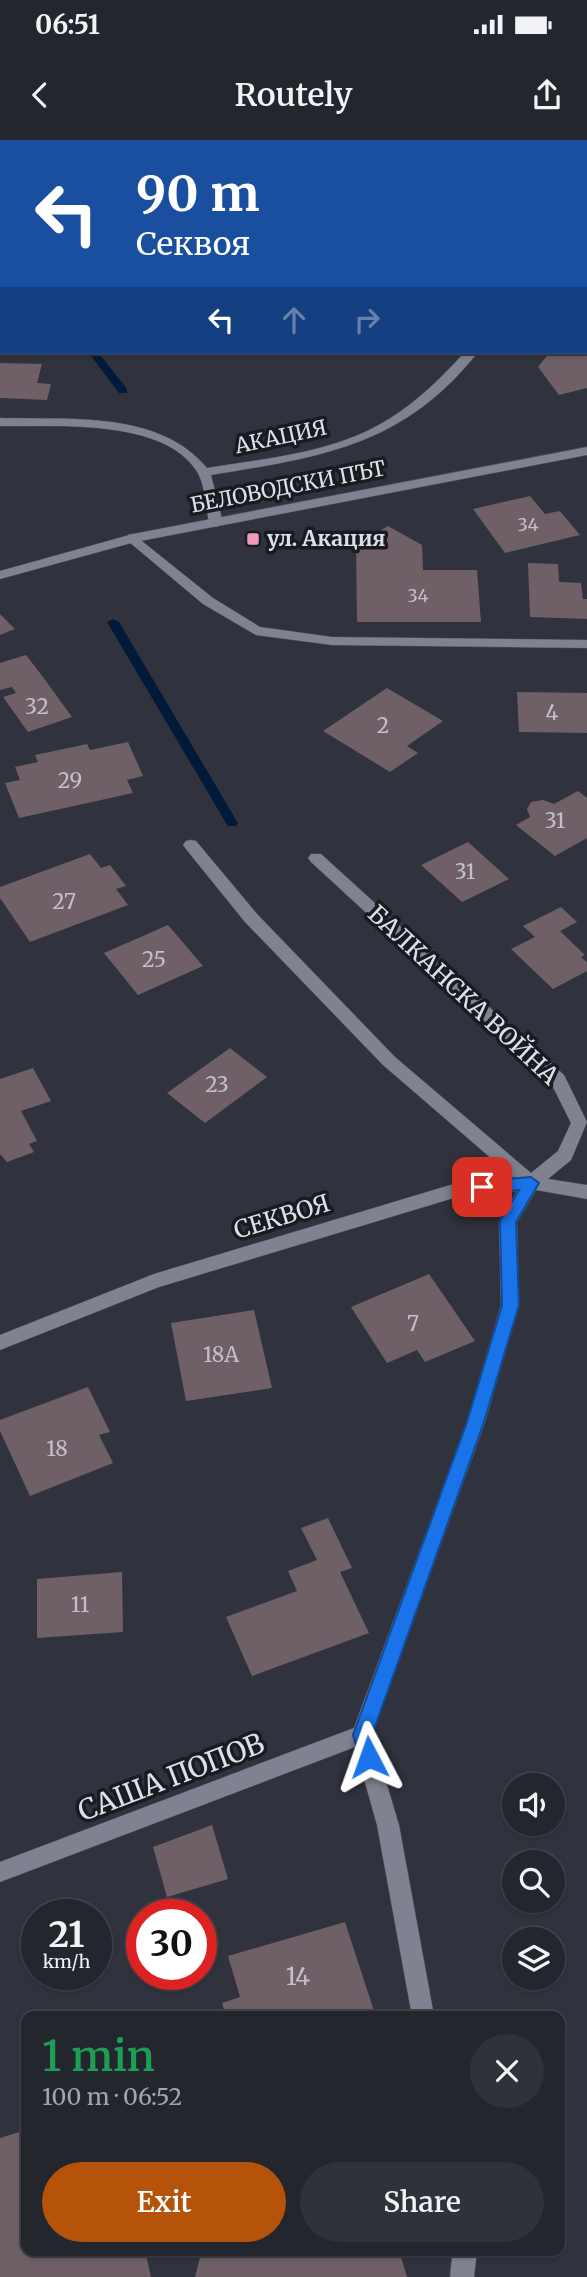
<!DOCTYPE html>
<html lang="en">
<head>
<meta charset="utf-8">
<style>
  :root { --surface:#24262e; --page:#30323a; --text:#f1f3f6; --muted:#a3a5aa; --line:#41434a; --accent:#b45309 }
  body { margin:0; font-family:Merriweather,serif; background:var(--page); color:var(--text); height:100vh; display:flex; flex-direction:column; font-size:26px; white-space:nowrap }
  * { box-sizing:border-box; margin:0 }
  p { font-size:23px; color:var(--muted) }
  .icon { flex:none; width:38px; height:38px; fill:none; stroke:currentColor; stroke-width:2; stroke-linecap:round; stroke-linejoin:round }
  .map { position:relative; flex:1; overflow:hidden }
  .panel { position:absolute; left:21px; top:1871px; width:544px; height:245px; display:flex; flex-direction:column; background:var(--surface); border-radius:14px; box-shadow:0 2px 5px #0004,0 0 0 2px var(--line) }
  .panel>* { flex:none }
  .top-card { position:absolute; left:0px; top:0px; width:588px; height:214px; box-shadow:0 2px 5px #0004,0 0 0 2px var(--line); background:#1a4fa0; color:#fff; overflow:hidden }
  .controls { position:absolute; left:502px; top:1633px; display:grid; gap:14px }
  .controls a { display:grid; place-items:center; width:63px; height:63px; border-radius:50%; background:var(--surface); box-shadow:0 2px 5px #0004,0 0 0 2px var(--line); font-size:35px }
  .speed { position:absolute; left:21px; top:1759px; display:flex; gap:14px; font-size:35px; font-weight:700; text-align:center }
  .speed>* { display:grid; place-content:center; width:91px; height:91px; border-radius:50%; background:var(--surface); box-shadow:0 2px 5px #0004,0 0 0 2px var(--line); line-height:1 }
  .speed small { font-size:18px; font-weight:400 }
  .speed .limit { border:10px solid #d22; background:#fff; color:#111 }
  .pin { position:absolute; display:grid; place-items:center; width:60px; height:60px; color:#fff; margin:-30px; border-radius:14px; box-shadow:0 4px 10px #0006 }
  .me { position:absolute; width:77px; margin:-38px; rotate:356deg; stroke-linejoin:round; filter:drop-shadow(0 0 5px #0008) }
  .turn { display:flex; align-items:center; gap:24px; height:147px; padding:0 21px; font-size:32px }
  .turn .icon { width:91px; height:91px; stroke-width:2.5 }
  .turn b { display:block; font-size:49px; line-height:60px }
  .lanes { display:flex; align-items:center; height:66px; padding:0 21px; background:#0003; justify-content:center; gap:35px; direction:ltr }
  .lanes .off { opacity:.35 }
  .round { display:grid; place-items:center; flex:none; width:74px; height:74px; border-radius:37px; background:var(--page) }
  .headline { display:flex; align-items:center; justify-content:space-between; height:119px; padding:0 21px }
  h1 { font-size:42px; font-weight:600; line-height:52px; color:#1e9e55 }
  .action { display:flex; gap:14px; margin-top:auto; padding:14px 21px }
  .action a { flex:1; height:80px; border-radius:42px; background:var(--accent); color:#fff; font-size:28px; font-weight:600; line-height:80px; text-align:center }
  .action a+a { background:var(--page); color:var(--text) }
  .status { display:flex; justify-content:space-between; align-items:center; height:49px; padding:0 35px; background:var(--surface); direction:ltr }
  .status svg { height:19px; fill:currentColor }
  header { display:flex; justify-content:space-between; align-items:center; height:91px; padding:0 21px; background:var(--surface); font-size:32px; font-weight:600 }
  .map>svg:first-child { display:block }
</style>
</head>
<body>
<div class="status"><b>06:51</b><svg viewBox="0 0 49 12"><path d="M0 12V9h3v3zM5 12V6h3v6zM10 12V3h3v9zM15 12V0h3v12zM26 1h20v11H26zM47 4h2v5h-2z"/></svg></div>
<header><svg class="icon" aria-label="back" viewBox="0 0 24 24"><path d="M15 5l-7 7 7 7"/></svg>Routely<svg class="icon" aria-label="share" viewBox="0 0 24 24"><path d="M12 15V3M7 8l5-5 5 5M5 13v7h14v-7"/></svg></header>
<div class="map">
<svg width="587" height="2137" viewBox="0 0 587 2137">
  <rect width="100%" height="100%" fill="#30333e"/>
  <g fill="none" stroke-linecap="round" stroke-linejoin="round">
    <path fill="#021a3a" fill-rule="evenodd" d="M2,89V96L0,95Z
      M88,212H98L127,249V253H119Z
      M113,479L119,482L238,683L236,686H228L226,683L107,482Z"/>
  </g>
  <path fill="#6e6066" d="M550,212H587V248L559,255L538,227Z
    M0,223L42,224L37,243L51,244L47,260L0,258Z
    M530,356L545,374L560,371L580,395L505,413L473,369Z
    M388,386L422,405L423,430H477L481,482H357L356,405Z
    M528,423L558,424L559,442L581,443L583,459H587V479L530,477Z
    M0,474L15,489L0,495Z
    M26,515L43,537L72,577L28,592L3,557L16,553L12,547L0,550V523Z
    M387,548L443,581L407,606L418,613L390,632L323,591Z
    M517,552L587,553V593L519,592Z
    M128,602L143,636L127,640L133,653L19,678L5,643L20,640L15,627L38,622L35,615L87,604L90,610Z
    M578,651L587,658V698L555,716L516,685L530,677L527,669L531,662L543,660L554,664Z
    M468,702L509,739L462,762L421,725Z
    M90,714L101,728L110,725L126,746L116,749L128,765L30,802L0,758V747Z
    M561,767L577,782L560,791L585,815L581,817L587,822V831L553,849L511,809L535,797L523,786Z
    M168,785L203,826L138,855L104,813Z
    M230,908L267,937L205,983L167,953Z
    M33,928L51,961L21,971L37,1001L29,1004L34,1012L7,1022L0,1014V939Z
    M429,1134L475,1201L425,1222L417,1210L387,1223L351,1167Z
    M254,1170L272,1248L186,1261L171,1183Z
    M88,1247L110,1292L99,1295L113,1323L30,1356L0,1291V1280Z
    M328,1378L352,1428L340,1432L369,1493L252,1536L226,1477L297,1451L288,1431L317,1420L301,1388Z
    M122,1432L123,1492L37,1498V1439Z
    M212,1685L228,1739L167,1757L153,1707Z
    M345,1782L375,1874L226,1876L222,1863L240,1857L228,1816Z
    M26,1990V2110H145L151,2137H0V1998Z
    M202,2110H399L407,2137H195Z"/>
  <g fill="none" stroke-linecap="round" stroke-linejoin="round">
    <g stroke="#4f515c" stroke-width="1">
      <path id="street" d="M197,0H208L196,2Z
        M586,46H587V52H586Z
        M0,76H2V82H0Z
        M465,212H478C404,306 321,317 211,335L223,383L216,387L209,383C206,367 205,343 196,330C161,278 56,287 0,286V278C68,280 159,270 207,328C268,318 335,313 389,279C418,261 442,237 465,212Z
        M133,394L213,458L260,487L332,497L587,500V508L332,505L256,495L203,464L128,401V395Z
        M191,700L196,701L257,774L395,917L531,1033L558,1011L571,983L551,943L311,722L308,718L311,714H321L564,935L587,982L571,1020L548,1039L587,1045V1059L536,1050L517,1082L519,1165L485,1282L372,1595L399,1685L434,1876H412L377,1685L355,1607L0,1742V1722L354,1588L467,1282L501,1165L499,1081L517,1051L457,1057L159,1147L0,1210V1195L154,1134L457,1043L514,1038L383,925L245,782L186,709L183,705L186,701Z
        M453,2110H477L474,2137H450Z"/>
    </g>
    <g stroke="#4f515c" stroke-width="1">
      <path id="secondary" d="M587,307V315L135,402L0,439V431L133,394Z"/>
    </g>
    <use href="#street" fill="#7f8290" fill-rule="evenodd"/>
    <use href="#secondary" fill="#7f8290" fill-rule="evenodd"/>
  </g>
  <path fill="#1a73e8" stroke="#114b97" stroke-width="2" d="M531,1037L539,1043L516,1082L519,1165L484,1282L372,1595L378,1617L375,1624L369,1626L362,1624L353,1595L467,1282L502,1165L500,1081L519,1050L482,1053L474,1047L482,1041Z"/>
  <rect fill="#ef9ab8" stroke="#191b20" stroke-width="2.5" x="246" y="392" width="14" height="14" rx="3.5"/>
  <g text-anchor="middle" stroke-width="7" stroke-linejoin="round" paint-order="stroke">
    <g font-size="18" fill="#c2c0c8">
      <text x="528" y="391">34</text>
      <text x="418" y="462">34</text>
    </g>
    <g font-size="21" fill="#dee0e8" stroke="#191b20">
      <text transform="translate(281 297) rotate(-12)" y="7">АКАЦИЯ</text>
      <text transform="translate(288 347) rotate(-11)" y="7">БЕЛОВОДСКИ ПЪТ</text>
    </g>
    <g font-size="21" font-weight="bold" fill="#dee0e8" stroke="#191b20" text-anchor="start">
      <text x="267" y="406">ул. Акация</text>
    </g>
    <g font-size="21" fill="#c2c0c8">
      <text x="37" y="574">32</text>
      <text x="552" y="580">4</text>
      <text x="383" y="593">2</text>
      <text x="70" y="648">29</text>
      <text x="555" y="688">31</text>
      <text x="465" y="739">31</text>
      <text x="64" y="769">27</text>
      <text x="154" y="827">25</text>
      <text x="217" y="952">23</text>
      <text x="413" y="1191">7</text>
      <text x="221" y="1222">18А</text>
      <text x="57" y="1316">18</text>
      <text x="80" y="1472">11</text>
    </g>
    <g font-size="24" fill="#dee0e8" stroke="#191b20">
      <text transform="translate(463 855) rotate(43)" y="8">БАЛКАНСКА ВОЙНА</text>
      <text transform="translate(282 1077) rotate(-17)" y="8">СЕКВОЯ</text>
    </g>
    <g font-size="24" fill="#c2c0c8">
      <text x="298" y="1845">14</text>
    </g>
    <g font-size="28" fill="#dee0e8" stroke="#191b20">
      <text transform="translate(171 1637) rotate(-21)" y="10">САША ПОПОВ</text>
    </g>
  </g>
</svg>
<div class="controls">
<a><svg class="icon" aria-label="sound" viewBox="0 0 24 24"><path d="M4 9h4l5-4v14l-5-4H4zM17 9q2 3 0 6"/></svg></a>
<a><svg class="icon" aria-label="search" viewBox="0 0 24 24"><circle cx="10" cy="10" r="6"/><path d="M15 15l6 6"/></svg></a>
<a><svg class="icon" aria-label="layers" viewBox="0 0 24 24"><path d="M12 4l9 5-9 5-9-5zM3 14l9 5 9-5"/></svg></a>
</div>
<div class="speed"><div>21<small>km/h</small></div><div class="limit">30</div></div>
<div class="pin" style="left:482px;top:1047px;background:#d93025"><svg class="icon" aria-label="arrive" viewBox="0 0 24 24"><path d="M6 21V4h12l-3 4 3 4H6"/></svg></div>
<svg class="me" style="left:369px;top:1617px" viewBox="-20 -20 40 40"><path d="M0-17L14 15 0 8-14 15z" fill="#1a73e8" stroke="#fff" stroke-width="4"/></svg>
<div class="top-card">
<div class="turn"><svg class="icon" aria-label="left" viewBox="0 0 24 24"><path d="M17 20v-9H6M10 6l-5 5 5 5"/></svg><div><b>90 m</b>Секвоя</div></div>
<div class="lanes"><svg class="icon" aria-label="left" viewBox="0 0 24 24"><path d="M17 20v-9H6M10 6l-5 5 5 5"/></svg><svg class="icon off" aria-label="ahead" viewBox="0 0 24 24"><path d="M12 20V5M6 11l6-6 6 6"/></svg><svg class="icon off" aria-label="right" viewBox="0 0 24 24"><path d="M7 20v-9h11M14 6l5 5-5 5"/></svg></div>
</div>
<section class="panel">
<div class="headline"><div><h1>1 min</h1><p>100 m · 06:52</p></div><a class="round"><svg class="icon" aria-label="close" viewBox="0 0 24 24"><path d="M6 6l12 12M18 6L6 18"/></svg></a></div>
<div class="action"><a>Exit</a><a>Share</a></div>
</section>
</div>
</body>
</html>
